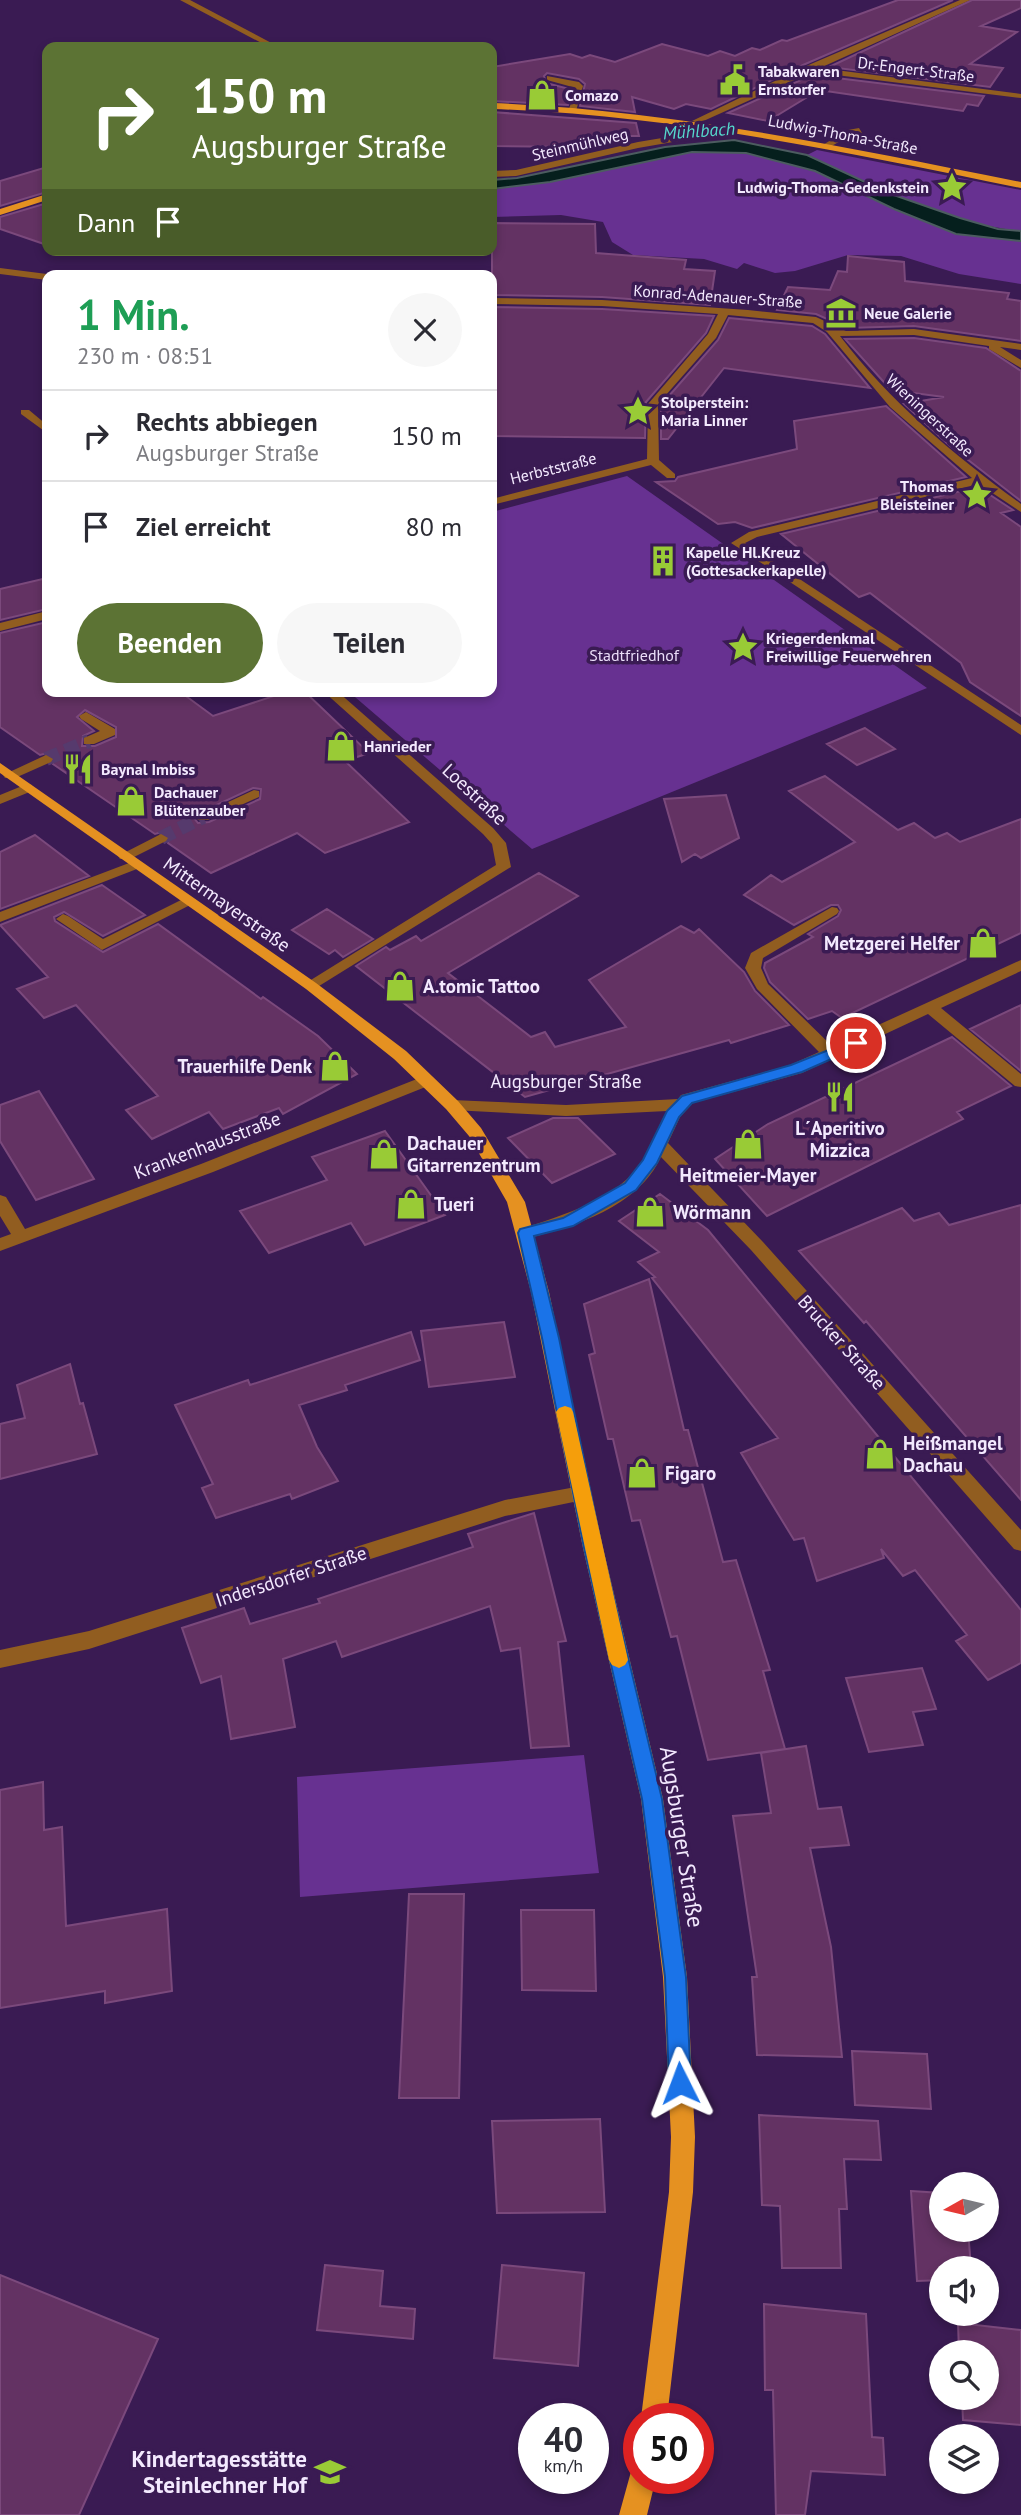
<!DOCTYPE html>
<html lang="de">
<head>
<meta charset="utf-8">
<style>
  :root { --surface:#fff; --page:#f7f7f7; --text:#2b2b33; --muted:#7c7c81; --line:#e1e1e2; --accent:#5c7334 }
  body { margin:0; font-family:"PT Sans",sans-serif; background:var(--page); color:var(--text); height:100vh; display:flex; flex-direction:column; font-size:26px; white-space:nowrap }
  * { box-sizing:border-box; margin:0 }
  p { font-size:23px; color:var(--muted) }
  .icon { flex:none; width:38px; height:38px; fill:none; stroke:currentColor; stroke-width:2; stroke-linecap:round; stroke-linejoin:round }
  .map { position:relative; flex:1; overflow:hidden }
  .side { position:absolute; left:42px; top:270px; width:455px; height:427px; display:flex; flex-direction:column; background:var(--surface); border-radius:14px; box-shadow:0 4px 10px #0003 }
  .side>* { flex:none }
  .top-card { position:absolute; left:42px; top:42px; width:455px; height:214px; border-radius:14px; box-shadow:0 4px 10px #0003; background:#5c7334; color:#fff; overflow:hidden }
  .needle { width:46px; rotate:262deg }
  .fabs { position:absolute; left:929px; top:2172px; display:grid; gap:14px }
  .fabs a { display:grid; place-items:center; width:70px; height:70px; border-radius:50%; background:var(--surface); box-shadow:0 4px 10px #0003; font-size:35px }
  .speed { position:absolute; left:518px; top:2403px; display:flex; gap:14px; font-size:35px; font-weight:700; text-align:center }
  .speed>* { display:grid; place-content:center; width:91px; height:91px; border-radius:50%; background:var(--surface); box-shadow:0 4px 10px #0003; line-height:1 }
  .speed small { font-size:18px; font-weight:400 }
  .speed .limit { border:10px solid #d22; background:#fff; color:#111 }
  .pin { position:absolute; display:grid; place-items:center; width:60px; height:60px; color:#fff; margin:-30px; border:4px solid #fff; border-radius:50%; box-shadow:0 2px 7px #0007 }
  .me { position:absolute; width:77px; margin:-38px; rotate:357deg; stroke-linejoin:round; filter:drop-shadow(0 0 5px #0008) }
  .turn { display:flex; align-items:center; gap:24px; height:147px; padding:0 35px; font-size:32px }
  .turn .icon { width:91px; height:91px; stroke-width:2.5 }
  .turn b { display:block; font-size:49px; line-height:60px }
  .then { display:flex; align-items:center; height:66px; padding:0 35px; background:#0003; gap:14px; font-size:26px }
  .round { display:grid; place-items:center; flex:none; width:74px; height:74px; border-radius:37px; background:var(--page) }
  .headline { display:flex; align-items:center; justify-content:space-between; height:119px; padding:0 35px }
  h1 { font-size:42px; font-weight:800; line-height:52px; color:#1e9e55 }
  .primary-button { display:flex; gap:14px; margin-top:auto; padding:14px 35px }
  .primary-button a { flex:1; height:80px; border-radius:42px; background:var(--accent); color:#fff; font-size:28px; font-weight:800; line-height:80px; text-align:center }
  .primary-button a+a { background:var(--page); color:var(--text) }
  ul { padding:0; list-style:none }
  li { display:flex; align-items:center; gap:21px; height:91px; padding:0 35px; border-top:2px solid var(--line) }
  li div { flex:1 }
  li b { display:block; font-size:26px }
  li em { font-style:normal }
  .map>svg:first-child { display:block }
</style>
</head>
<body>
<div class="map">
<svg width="1021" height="2515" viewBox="0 0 1021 2515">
  <rect width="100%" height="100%" fill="#3a1b53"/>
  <path fill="#673191" d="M817,150L1021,190V231C946,223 875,186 807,155Z
    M692,152L746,153L815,171L894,209L956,234L1021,241V284L959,274L901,256L848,255L795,271L775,273L744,263L737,269L704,259L633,255L612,242L603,222L561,215L492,217V189L550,182Z
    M627,476L927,688L532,849L348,691H492V512Z
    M584,1755L599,1873L300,1897L297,1777Z"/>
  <path fill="#051f1d" stroke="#4c5c60" stroke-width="2" d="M734,140L807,155L891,194L960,218L998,229L1021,231V241L956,234L894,209L815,171L746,153L692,152L550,182L492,189V180L517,178L665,147Z"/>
  <path fill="#633263" stroke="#7b497c" stroke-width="2" fill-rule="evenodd" d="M898,0H953L803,65L711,109L686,104L674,109L632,97L635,112L580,106L585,84L579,79L547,73L544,76L546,83L573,90L568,105L492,101V67L570,54L582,58L590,55L615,62L662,44L708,56L720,51L735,56L752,48L760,50L782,40L787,41Z
    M972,0H1021V8L981,26L1017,32L970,64L1003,68L990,87L829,67Z
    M812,75L984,96L978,106L967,104L963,111L819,90L768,121L728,113Z
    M492,112L636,123L639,136H593V145L579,144V147L492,146Z
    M47,167V192L0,206V181Z
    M47,203V245L0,229V217Z
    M492,223L595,224L596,253L686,260L684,269L715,271L710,305L602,297L492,295Z
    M848,256L904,262L905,281L1009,293L1007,299L1021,301V341L914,326L847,328L816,314L777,310L788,287L830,290L838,271L847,272Z
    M492,307L602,309L714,316L706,333L646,402L645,438L492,436Z
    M729,318L812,326L825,334L870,388L724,368L668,439H661V405L718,340Z
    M914,338L986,348L1021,371V501L949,445L904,404L944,397L891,390L845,339Z
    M886,406L966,477L752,528L735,522L718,524L656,482L675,481L678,477L797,449L794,421Z
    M978,487L1013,510L1001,513L1021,527V716L970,682L961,663L870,593L859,597L781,534Z
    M47,578V609L0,620V589Z
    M47,622V691H179L213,716L289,691H304L369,753L345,761L409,822L325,853L297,833L211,873L168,843L169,836L162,832L155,834L53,764L54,757L47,753L40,755L0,727V633ZM85,710L116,727V737L95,746H82L83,736L94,731L77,717ZM253,788L261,789L260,799L209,822L198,823L194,818L195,815Z
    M865,728L895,749L857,765L827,744Z
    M825,776L898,830L914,823L935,838L947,833L960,842L1021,819V933L842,1018L832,1011L808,1019L770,982L764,968L765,963L813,937L808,934L838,916L841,910L838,905H831L794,925L744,895L771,875L782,882L855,842L789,791Z
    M726,795L739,838L701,858L695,854L682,862L664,799Z
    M35,835L89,876L0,909V852Z
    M539,873L578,896L448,973L531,1037L545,1032L555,1047L626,1027L589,980L681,926L694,933L699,929L744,972L755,991L789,1025L731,1043L729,1040L525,1097L356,966L386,947L390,950L416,936L421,941Z
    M102,885L145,915L103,936L64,912L54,917L55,921L103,952L158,924L261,999L263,997L318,1036L357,1074L283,1114L279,1108L223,1129L209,1112L152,1139L126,1110L158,1096L76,1005L44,1018L17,989L48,977L0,925Z
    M327,909L373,939L343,957L335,950L329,954L292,930Z
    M1021,1005V1071L970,1029Z
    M952,1037L1011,1086L957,1112L963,1119L767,1216L715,1159L768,1124Z
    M39,1091L94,1179L36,1200L0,1141V1105Z
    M553,1118H578L615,1154L552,1183L508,1138Z
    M385,1131L445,1215L365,1245L351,1223L269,1253L240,1211L327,1180L312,1157Z
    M660,1194L708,1230L1021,1610V1663L988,1680L956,1641L967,1635L915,1570L903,1576L881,1549L884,1558L817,1581L804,1538L794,1540L741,1453L778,1438L652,1278L655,1277L638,1262L659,1252L619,1221Z
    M1021,1205V1500L866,1321L864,1323L799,1251L902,1208L914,1221L939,1213L949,1225Z
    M649,1279L684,1430H688L723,1562L736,1560L770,1670L763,1671L785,1749L708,1760L677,1636L671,1637L640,1520L632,1521L613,1439H608L589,1355L595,1353L584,1304Z
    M504,1322L515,1377L429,1387L421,1331Z
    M411,1332L420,1360L345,1385L347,1390L299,1405L317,1447L338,1481L292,1499L290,1494L216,1518L202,1488L213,1484L175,1405L248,1380L250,1385Z
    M70,1364L80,1404L83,1403L97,1454L0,1479V1424L25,1418L17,1385Z
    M534,1513L566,1641L558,1642L569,1746L531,1748L520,1648L501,1651L490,1606L342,1657L336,1641L283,1659L295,1727L231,1739L221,1676L201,1683L182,1628L244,1608L250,1624L320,1603L318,1599L473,1547L468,1534Z
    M922,1668L936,1709L913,1712L923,1745L869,1752L846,1678Z
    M806,1746L818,1809L841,1807L849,1845L810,1848L831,1947L842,2057L757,2055L752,1977H757L733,1816L771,1813L761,1753Z
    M43,1782L44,1830L62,1827L66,1926L167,1909L172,1991L105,2003V1991L0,2008V1790Z
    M409,1894H464L459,2098H399Z
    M521,1910H594L596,1991L522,1990Z
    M852,2051L927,2054L931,2109L855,2105Z
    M759,2115L878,2121L881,2160L844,2159L847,2209H839L841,2268H782L780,2206L762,2205Z
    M600,2119L605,2212L497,2213L492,2121Z
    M911,2191L942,2193V2230H968L971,2268H942V2280L917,2281Z
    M325,2265L383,2271L380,2306L415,2309L413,2339L317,2330Z
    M502,2265L584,2273L578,2366L494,2358Z
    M0,2275L158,2339L79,2515H0Z
    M764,2304L866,2314L872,2437L883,2438L885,2475L811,2471L805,2515H776L773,2390H765Z
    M958,2323L1021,2330V2425L963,2420L962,2398H987V2352H959Z"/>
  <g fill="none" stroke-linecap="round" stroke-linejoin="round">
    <path stroke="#563a6d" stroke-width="14" stroke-dasharray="14 7" stroke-linecap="butt" d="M46,759L89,741
      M161,838L203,817"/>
    <path fill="#915d20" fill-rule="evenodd" d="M180,0H190L279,47H269Z
      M960,0H970L820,68L1021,94V98L812,72L699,123L692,121L804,67Z
      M547,76L579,82L583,86L576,111L569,109L576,88L547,80Z
      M859,128L862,133L853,134L828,148L821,146L848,130Z
      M716,129L719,134L638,148L516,176L492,177V171L516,170L638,142Z
      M0,268L47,274L50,275H47V280L0,274Z
      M492,298L602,300L748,310L816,317L846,331L914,329L1021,344V350L1000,347L1021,360V368L989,349V346L914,335L840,336C890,402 954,455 1021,504V512L979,484L757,537L745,543L1021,725V735L731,543L749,532L972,478L890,407L827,332L813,323L728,315L716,338L658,404L659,460L675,474V478H667L651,465L492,505V499L647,459L648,404L708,334L718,314L602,306L492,304Z
      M21,410H29L47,425V433L21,414Z
      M47,611V619L0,631V623Z
      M323,691H337L493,828L506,843L511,867L311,991L303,986L306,983L496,865L492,844L483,834Z
      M86,712L115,729V735L94,744H84V738L100,731L81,719L79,716Z
      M46,755L53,759L51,762L15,778H5L3,775Z
      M27,784L32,785V791L0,804V795Z
      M254,790L259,791V797L208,820H198L196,817Z
      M161,834L168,838L166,841L130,859H120L118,856Z
      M137,860L144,864L142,867L0,922V912Z
      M189,896L196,900L194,903L102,950L56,919L63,914L68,916L103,939Z
      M832,907L837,908L839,911L837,914L763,958L761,968L768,984L832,1046L1021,960V971L941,1008L1021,1074V1087L1015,1086L928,1014L802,1073L693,1103L680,1117L668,1143L763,1242L1021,1530V1551L1014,1549L751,1250L661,1157C638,1207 575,1226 526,1239L520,1237L517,1233L520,1229C561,1216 619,1199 643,1160C652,1145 658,1126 667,1111L566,1116L452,1110L444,1105L452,1100L566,1105L678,1099L681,1095L790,1065L819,1052L757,989L745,968L751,953Z
      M427,1075L435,1080L433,1084L213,1172L0,1251V1238L11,1234L0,1216V1195L6,1197L25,1229L201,1164Z
      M581,1486L588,1489L591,1494L588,1499L505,1516L89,1649L0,1668V1650L89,1631L505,1500Z"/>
    <path fill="#e59121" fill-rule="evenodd" d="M492,103C672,110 845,147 1021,182V188C845,152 672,115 492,109Z
      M47,194V200L0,215V209Z
      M0,763L316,983L406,1051L458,1101L481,1128L525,1202L549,1292L603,1548L663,1799L687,1977L695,2137L693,2192L667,2418H641L669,2192L671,2137L663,1977L641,1799L583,1548L531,1292L507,1202L469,1136L446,1109L394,1059L306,989L0,773Z
      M639,2466V2478H656L647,2515H619L632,2468Z"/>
  </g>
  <path fill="#1a73e8" stroke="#114b97" stroke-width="2" d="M856,1039L863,1043L861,1046L802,1072L692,1103L679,1117L657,1163L636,1190L573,1226L534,1236L559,1338L602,1548L662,1799L686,1977L691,2083L688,2091L680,2094L673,2091L669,2083L665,1977L642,1799L584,1548L542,1338L518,1233L520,1229L563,1218L625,1183L643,1160L667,1111L682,1096L791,1065Z"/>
  <path fill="#f59e0b" d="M565,1406L571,1408L573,1412L628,1660L625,1665L619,1668L612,1665L609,1660L556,1412L559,1408Z"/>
  <defs>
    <g id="civic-bare" transform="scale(2.415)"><path d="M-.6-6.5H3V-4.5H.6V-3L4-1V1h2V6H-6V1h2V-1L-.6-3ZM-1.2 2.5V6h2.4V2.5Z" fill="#99cb36" stroke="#3a1b53" stroke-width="2.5" paint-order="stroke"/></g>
    <g id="shop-bare" transform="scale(2.415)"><path d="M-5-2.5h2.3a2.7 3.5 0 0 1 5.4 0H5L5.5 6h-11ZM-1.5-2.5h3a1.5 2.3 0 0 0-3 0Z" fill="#99cb36" stroke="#3a1b53" stroke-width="2.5" paint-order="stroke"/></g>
    <g id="sight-bare" transform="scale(2.415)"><path d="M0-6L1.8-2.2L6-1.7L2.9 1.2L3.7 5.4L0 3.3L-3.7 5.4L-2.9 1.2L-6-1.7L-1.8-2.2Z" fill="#99cb36" stroke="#3a1b53" stroke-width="2.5" paint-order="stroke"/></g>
    <g id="museum-bare" transform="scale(2.415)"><path d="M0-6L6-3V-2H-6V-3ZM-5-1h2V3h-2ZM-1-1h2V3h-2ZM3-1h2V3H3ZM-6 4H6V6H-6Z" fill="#99cb36" stroke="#3a1b53" stroke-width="2.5" paint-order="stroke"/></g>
    <g id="building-bare" transform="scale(2.415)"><path d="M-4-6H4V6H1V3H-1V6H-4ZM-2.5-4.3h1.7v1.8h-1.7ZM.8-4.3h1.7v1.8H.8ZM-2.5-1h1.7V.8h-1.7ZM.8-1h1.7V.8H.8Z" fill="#99cb36" stroke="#3a1b53" stroke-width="2.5" paint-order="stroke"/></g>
    <g id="restaurant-bare" transform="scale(2.415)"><path d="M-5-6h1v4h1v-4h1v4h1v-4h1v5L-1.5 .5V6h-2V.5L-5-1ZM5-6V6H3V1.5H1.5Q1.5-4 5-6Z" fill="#99cb36" stroke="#3a1b53" stroke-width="2.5" paint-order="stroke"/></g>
    <g id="school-bare" transform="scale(2.415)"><path d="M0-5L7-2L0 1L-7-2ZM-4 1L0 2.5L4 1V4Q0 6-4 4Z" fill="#99cb36" stroke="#3a1b53" stroke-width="2.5" paint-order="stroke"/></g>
  </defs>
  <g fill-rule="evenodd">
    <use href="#civic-bare" x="735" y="80"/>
    <use href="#shop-bare" x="542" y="95"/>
    <use href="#sight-bare" x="952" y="187"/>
    <use href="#museum-bare" x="841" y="313"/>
    <use href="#sight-bare" x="638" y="411"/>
    <use href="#sight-bare" x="977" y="495"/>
    <use href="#building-bare" x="663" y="561"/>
    <use href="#sight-bare" x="743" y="647"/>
    <use href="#shop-bare" x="341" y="746"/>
    <use href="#restaurant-bare" x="78" y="769"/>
    <use href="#shop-bare" x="131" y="801"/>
    <use href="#shop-bare" x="983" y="943"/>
    <use href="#shop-bare" x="400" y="986"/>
    <use href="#shop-bare" x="335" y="1066"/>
    <use href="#restaurant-bare" x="840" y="1097"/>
    <use href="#shop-bare" x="748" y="1144"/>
    <use href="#shop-bare" x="384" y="1154"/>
    <use href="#shop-bare" x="411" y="1204"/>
    <use href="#shop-bare" x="650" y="1212"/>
    <use href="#shop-bare" x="880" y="1454"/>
    <use href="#shop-bare" x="642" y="1473"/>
    <use href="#school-bare" x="330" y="2472"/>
  </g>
  <g text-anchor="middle" stroke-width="7" stroke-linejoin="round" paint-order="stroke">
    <g font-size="16" fill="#f3e9fe" stroke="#3a1b53">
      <text transform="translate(916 69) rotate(7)" y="6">Dr.-Engert-Straße</text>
      <text transform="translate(843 134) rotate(11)" y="6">Ludwig-Thoma-Straße</text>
      <text transform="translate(580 144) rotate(-13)" y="6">Steinmühlweg</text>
      <text transform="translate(718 296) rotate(4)" y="6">Konrad-Adenauer-Straße</text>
      <text transform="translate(930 415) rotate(43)" y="6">Wieningerstraße</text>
      <text transform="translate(553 468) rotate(-14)" y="6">Herbststraße</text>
    </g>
    <g font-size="16" font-weight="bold" fill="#f3e9fe" stroke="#3a1b53" text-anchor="start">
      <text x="758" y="77">Tabakwaren<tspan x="758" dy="18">Ernstorfer</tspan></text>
      <text x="565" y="101">Comazo</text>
      <text x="929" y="193" text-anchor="end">Ludwig-Thoma-Gedenkstein</text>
      <text x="864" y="319">Neue Galerie</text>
      <text x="661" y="408">Stolperstein:<tspan x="661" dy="18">Maria Linner</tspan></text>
      <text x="954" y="492" text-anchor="end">Thomas<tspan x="954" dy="18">Bleisteiner</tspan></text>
      <text x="686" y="558">Kapelle Hl.Kreuz<tspan x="686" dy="18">(Gottesackerkapelle)</tspan></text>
      <text x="766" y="644">Kriegerdenkmal<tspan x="766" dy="18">Freiwillige Feuerwehren</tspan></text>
      <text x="364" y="752">Hanrieder</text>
      <text x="101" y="775">Baynal Imbiss</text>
      <text x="154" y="798">Dachauer<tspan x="154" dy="18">Blütenzauber</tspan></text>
    </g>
    <g font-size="16" fill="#eaddf8" stroke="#3a1b53">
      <text x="634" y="661">Stadtfriedhof</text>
    </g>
    <g font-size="18" font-style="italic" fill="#55d9cd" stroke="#3a1b53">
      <text transform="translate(699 131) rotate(-4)" y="6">Mühlbach</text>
    </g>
    <g font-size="19" fill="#f3e9fe" stroke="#3a1b53">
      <text transform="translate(475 794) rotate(43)" y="7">Loestraße</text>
      <text transform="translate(227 904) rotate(35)" y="7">Mittermayerstraße</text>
      <text x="566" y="1088">Augsburger Straße</text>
      <text transform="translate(207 1145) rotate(-21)" y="7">Krankenhausstraße</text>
      <text transform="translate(842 1342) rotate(48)" y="7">Brucker Straße</text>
      <text transform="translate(291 1576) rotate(-18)" y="7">Indersdorfer Straße</text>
    </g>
    <g font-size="19" font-weight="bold" fill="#f3e9fe" stroke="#3a1b53" text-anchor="start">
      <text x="960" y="950" text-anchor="end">Metzgerei Helfer</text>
      <text x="423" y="993">A.tomic Tattoo</text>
      <text x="312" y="1073" text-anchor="end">Trauerhilfe Denk</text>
      <text x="840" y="1135" text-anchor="middle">L´Aperitivo<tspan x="840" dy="22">Mizzica</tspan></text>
      <text x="407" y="1150">Dachauer<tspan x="407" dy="22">Gitarrenzentrum</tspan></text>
      <text x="748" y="1182" text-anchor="middle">Heitmeier-Mayer</text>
      <text x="434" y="1211">Tueri</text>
      <text x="673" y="1219">Wörmann</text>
      <text x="903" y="1450">Heißmangel<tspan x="903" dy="22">Dachau</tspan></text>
      <text x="665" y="1480">Figaro</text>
    </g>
    <g font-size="23" fill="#f3e9fe" stroke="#3a1b53">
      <text transform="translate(682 1837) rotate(81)" y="8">Augsburger Straße</text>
    </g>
    <g font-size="23" font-weight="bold" fill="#f3e9fe" stroke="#3a1b53" text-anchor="end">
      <text x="307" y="2467">Kindertagesstätte<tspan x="307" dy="26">Steinlechner Hof</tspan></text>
    </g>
  </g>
</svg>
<div class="fabs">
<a><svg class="needle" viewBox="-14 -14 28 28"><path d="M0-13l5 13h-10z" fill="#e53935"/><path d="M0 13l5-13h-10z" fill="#7c7c81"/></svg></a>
<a><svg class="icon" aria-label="sound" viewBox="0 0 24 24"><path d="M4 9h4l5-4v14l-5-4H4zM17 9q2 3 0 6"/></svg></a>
<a><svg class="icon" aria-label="search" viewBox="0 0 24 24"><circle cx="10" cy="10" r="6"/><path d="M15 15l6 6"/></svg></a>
<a><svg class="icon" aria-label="layers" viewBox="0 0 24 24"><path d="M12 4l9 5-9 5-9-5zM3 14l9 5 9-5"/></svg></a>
</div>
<div class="speed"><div>40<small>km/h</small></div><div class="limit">50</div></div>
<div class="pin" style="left:856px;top:1043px;background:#d93025"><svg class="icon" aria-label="arrive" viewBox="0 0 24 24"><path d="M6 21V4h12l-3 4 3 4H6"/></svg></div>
<svg class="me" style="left:680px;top:2083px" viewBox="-20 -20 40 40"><path d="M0-17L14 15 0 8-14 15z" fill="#1a73e8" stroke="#fff" stroke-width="4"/></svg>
<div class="top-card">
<div class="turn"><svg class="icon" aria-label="right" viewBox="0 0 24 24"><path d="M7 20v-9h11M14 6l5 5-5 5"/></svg><div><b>150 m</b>Augsburger Straße</div></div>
<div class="then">Dann<svg class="icon" aria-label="arrive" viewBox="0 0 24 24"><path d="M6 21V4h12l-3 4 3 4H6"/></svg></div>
</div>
<section class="side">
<div class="headline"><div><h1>1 Min.</h1><p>230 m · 08:51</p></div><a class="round"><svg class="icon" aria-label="close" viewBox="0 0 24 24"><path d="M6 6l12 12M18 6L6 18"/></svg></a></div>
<ul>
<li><svg class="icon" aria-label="right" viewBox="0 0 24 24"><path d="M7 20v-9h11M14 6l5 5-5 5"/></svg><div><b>Rechts abbiegen</b><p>Augsburger Straße</p></div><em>150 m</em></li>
<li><svg class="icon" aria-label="arrive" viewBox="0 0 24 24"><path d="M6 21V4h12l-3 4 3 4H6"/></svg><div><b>Ziel erreicht</b></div><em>80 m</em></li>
</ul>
<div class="primary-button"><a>Beenden</a><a>Teilen</a></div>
</section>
</div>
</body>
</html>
